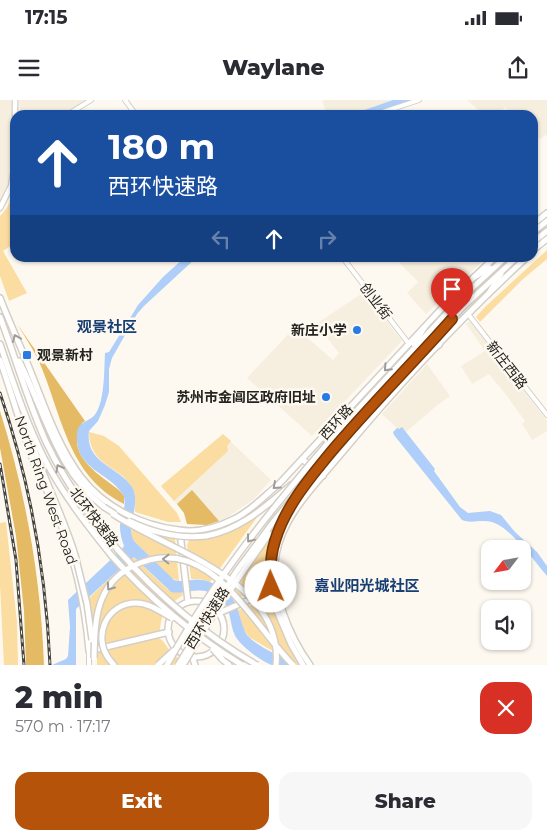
<!DOCTYPE html>
<html lang="en">
<head>
<meta charset="utf-8">
<style>
  :root { --surface:#fff; --page:#f7f7f7; --text:#2b2b33; --muted:#7c7c81; --accent:#b45309 }
  body { margin:0; font-family:Montserrat,"Noto Sans SC",sans-serif; background:var(--page); color:var(--text); height:100vh; display:flex; flex-direction:column; font-size:19px; white-space:nowrap }
  * { box-sizing:border-box; margin:0 }
  p { font-size:16px; color:var(--muted) }
  .icon { flex:none; width:28px; height:28px; fill:none; stroke:currentColor; stroke-width:2; stroke-linecap:round; stroke-linejoin:round }
  .map { position:relative; height:565px; overflow:hidden }
  .panel { display:flex; flex-direction:column; background:var(--surface); flex:1 }
  .panel>* { flex:none }
  .hud { position:absolute; left:10px; top:10px; width:528px; height:152px; border-radius:15px; box-shadow:0 1px 4px #0004; background:#1a4fa0; color:#fff; overflow:hidden }
  .needle { width:32px; rotate:239deg }
  .controls { position:absolute; left:481px; top:440px; display:grid; gap:10px }
  .controls a { display:grid; place-items:center; width:50px; height:50px; border-radius:10px; background:var(--surface); box-shadow:0 1px 4px #0004; font-size:25px }
  .pin { position:absolute; display:grid; place-items:center; width:42px; height:42px; color:#fff; margin:-51px -21px; border-radius:50% 50% 50% 0; rotate:-45deg; box-shadow:0 0 5px #0007 }
  .pin .icon { rotate:45deg }
  .me { position:absolute; width:55px; margin:-28px; rotate:359deg; stroke-linejoin:round; filter:drop-shadow(0 0 4px #0008) }
  .turn { display:flex; align-items:center; gap:18px; height:105px; padding:0 15px; font-size:22px }
  .turn .icon { width:65px; height:65px; stroke-width:2.5 }
  .turn b { display:block; font-size:35px; line-height:42px }
  .lanes { display:flex; align-items:center; height:48px; padding:0 15px; background:#0003; justify-content:center; gap:25px; direction:ltr }
  .lanes .off { opacity:.35 }
  .round { display:grid; place-items:center; flex:none; width:52px; height:52px; border-radius:15px; background:var(--page) }
  .overview { display:flex; align-items:center; justify-content:space-between; height:85px; padding:0 15px }
  h1 { font-size:30px; font-weight:800; line-height:38px }
  .action { display:flex; gap:10px; margin-top:auto; padding:10px 15px }
  .action a { flex:1; height:58px; border-radius:15px; background:var(--accent); color:#fff; font-size:20px; font-weight:800; line-height:58px; text-align:center }
  .action a+a { background:var(--page); color:var(--text) }
  .status { display:flex; justify-content:space-between; align-items:center; height:35px; padding:0 25px; background:var(--surface); direction:ltr }
  .status svg { height:14px; fill:currentColor }
  header { display:flex; justify-content:space-between; align-items:center; height:65px; padding:0 15px; background:var(--surface); font-size:22px; font-weight:800 }
  .map>svg:first-child { display:block }
</style>
</head>
<body>
<div class="status"><b>17:15</b><svg viewBox="0 0 49 12"><path d="M0 12V9h3v3zM5 12V6h3v6zM10 12V3h3v9zM15 12V0h3v12zM26 1h20v11H26zM47 4h2v5h-2z"/></svg></div>
<header><svg class="icon" aria-label="menu" viewBox="0 0 24 24"><path d="M4 6h16M4 12h16M4 18h16"/></svg>Waylane<svg class="icon" aria-label="share" viewBox="0 0 24 24"><path d="M12 15V3M7 8l5-5 5 5M5 13v7h14v-7"/></svg></header>
<div class="map">
<svg width="547" height="565" viewBox="0 0 547 565">
  <rect width="100%" height="100%" fill="#fef9f0"/>
  <path fill="#f6eede" d="M0,0H11L12,13L11,71L8,83L0,101Z
    M19,0H88L64,15H20Z
    M322,0H393L350,15H327Z
    M467,0H547V36L545,35L540,39L533,32L532,15H513L505,7L498,15H484Z
    M395,158H486L426,214L407,193L418,182Z
    M364,192L402,241L312,336L247,278L295,227L333,260L339,253L316,224Z
    M470,221L547,321V331L532,340L522,324L525,321L507,296L489,274L472,284L461,266L485,251L466,224Z
    M427,264L450,296L435,307L406,332L402,328L399,330L382,314Z
    M223,334L271,380L254,399L225,419L207,425L187,424L184,413L161,386Z"/>
  <path fill="#fbdda1" d="M15,93V143L3,151L27,193L9,201L0,176V116L6,109Z
    M547,150V159L522,180L480,222L476,217L485,207Z
    M89,332L104,336L119,346L177,413L181,422H168L135,412C135,405 136,398 134,392C125,365 90,370 89,332Z
    M223,334L231,341L227,346L228,351L174,401L161,386Z
    M261,412L210,482L200,479H191L187,445L190,438L213,436Z
    M6,422L17,522L18,565H4L0,486V423Z
    M133,425L150,432L175,438L179,481L171,478L133,440L131,434Z
    M276,425L268,458V486L234,499L228,492Z
    M134,457L168,490L175,493L182,492L183,495C167,506 161,512 160,532L96,547L88,499L113,475Z
    M270,498L284,536L299,565H296L249,537L243,528L238,510Z
    M159,538L163,541L172,554L189,565H97V551Z"/>
  <path fill="#e4ba65" d="M17,224L85,321L82,323C80,327 77,333 77,338C75,362 104,378 120,391L124,396V404C68,376 62,315 40,264C34,250 25,237 17,224Z
    M0,311C26,394 41,479 44,565H26L24,511L16,436L0,348Z
    M192,390L219,421L207,425L187,424L184,413L177,404Z"/>
  <path fill="#afcef9" d="M393,0H413L369,15H350Z
    M184,158H196L144,206L137,214L112,258L109,269V292L105,305L98,321L89,331C85,364 119,366 132,387C142,404 125,427 134,441L174,480C187,484 195,475 212,483C228,490 236,499 240,517C242,523 243,529 247,535C257,547 282,556 296,565C289,565 279,565 272,565C262,562 237,544 234,533C229,519 231,505 217,496C198,484 186,496 171,492L134,457L113,475L76,509V565H52L66,559L68,556L70,527L68,500L122,449L124,446C122,440 120,434 120,427C120,417 129,403 122,393C108,372 75,369 77,335C77,320 90,323 96,313C105,299 104,269 105,253L109,252L138,205L163,177Z
    M402,327L435,369L434,371L460,407L468,413L490,411L501,415L515,432L537,452L547,466V476C535,462 510,427 492,422C482,419 471,424 462,420L394,335L393,332L397,328L399,329Z"/>
  <g fill="none" stroke-linecap="round" stroke-linejoin="round">
    <g stroke="#d4cfc6" stroke-width="6">
      <path id="tertiary" d="M125,0L136,15
        M67,15L91,0
        M374,15L419,0
        M343,158L409,244
        M468,214L547,315
        M89,551V565"/>
    </g>
    <g stroke="#d4cfc6" stroke-width="7">
      <path id="secondary" d="M15,0V15
        M0,108L11,86L15,64"/>
    </g>
    <g stroke="#d4cfc6" stroke-width="8">
      <path id="primary" d="M532,125L547,113
        M532,151L547,139
        M0,198C10,224 22,249 32,275C46,310 58,346 81,377C104,407 142,426 179,430C197,433 218,427 234,419C251,411 264,396 279,384L443,207L494,158
        M0,260C11,291 20,324 31,355C37,373 47,389 54,407C73,452 85,502 89,551L169,532
        M302,359L323,376
        M180,433L188,502
        M168 529a28 28 0 1 1 56 0a28 28 0 1 1-56 0Z
        M219,513L274,489
        M192,556L195,565
        M310,565C290,537 270,491 276,455C283,415 316,384 341,354C398,285 460,219 526,158"/>
    </g>
    <g stroke="#d4cfc6" stroke-width="8">
      <path id="trunk" d="M532,133L547,121
        M532,143L547,131
        M474,177L490,168
        M489,193L501,174
        M0,217C16,259 28,302 46,342C65,382 90,417 118,450
        M0,244C13,282 26,322 44,358C62,393 86,424 111,455
        M414,244L424,228
        M417,260L439,245
        M19,261C45,312 57,371 104,407
        M348,320L458,201L505,158
        M26,321C37,367 61,409 75,455
        M353,326L463,207L516,158
        M206,436C240,430 265,407 291,385
        M277,511L291,544L303,565
        M109,559L114,565
        M222,559L229,565"/>
    </g>
    <use href="#tertiary" stroke="#fff" stroke-width="4"/>
    <use href="#secondary" stroke="#fff" stroke-width="4.5"/>
    <use href="#primary" stroke="#fff" stroke-width="5"/>
    <use href="#trunk" stroke="#fff" stroke-width="5"/>
    <g stroke="#45443f" stroke-width="3">
      <path id="rail" d="M0,293C30,381 46,473 50,565
        M0,364L16,460L24,565"/>
    </g>
    <use href="#rail" stroke="#fef9f0" stroke-width="1" stroke-dasharray="4" stroke-linecap="butt"/>
    <g stroke="#d4cfc6" stroke-width="8" stroke-linecap="butt">
      <path id="trunk-bridge" d="M104,407L115,414
        M113,414C168,451 284,480 276,565
        M129,421C154,433 179,439 206,436
        M118,450C158,495 204,535 257,565
        M75,455L87,504L92,540
        M111,455C149,498 193,535 242,565
        M277,511C263,466 274,439 295,399
        M213,549L222,559
        M94,558C95,521 95,485 133,466C208,429 251,523 293,565
        M109,559C92,536 107,503 136,503C149,503 161,512 172,518
        M158,565L173,551
        M167,565C216,475 281,397 348,320
        M178,565L236,472L274,421L353,326
        M183,565L215,512L269,434"/>
    </g>
    <use href="#trunk-bridge" stroke="#fff" stroke-width="5"/>
  </g>
  <defs><path id="oneway-chevron" d="M-2-3.5L2.5 0L-2 3.5" fill="none" stroke-width="1.6" stroke-linecap="round" stroke-linejoin="round" transform="scale(1.25)"/></defs>
  <g stroke="#9d9c9b">
    <use href="#oneway-chevron" transform="translate(16 238) rotate(-112)"/>
    <use href="#oneway-chevron" transform="translate(387 268) rotate(133)"/>
    <use href="#oneway-chevron" transform="translate(59 368) rotate(-119)"/>
    <use href="#oneway-chevron" transform="translate(276 386) rotate(138)"/>
    <use href="#oneway-chevron" transform="translate(250 439) rotate(127)"/>
    <use href="#oneway-chevron" transform="translate(166 459) rotate(-179)"/>
    <use href="#oneway-chevron" transform="translate(110 487) rotate(126)"/>
  </g>
  <g fill="none" stroke-linecap="round" stroke-linejoin="round">
    <g stroke="#753606" stroke-width="12">
      <path id="route" d="M271,487C270,471 270,456 275,441C285,407 309,379 331,352C370,306 412,264 452,219"/>
    </g>
    <use href="#route" stroke="#b45309" stroke-width="9"/>
  </g>
  <g fill="#287ae5" stroke="#fef9f0" stroke-width="2">
    <circle cx="357" cy="230" r="5"/>
    <rect x="22" y="250" width="10" height="10" rx="2.5"/>
    <circle cx="326" cy="297" r="5"/>
  </g>
  <g text-anchor="middle" stroke-width="5" stroke-linejoin="round" paint-order="stroke">
    <g font-size="14" fill="#252420" stroke="#fef9f0">
      <text transform="translate(376 201) rotate(53)" y="5">创业街</text>
      <text transform="translate(507 265) rotate(52)" y="5">新庄西路</text>
      <text transform="translate(336 322) rotate(-48)" y="5">西环路</text>
      <text transform="translate(46 390) rotate(70)" y="5">North Ring West Road</text>
      <text transform="translate(94 417) rotate(53)" y="5">北环快速路</text>
      <text transform="translate(207 518) rotate(-58)" y="5">西环快速路</text>
    </g>
    <g font-size="14" font-weight="bold" fill="#252420" stroke="#fef9f0" text-anchor="end">
      <text x="347" y="235">新庄小学</text>
      <text x="37" y="260" text-anchor="start">观景新村</text>
      <text x="316" y="302">苏州市金阊区政府旧址</text>
    </g>
    <g font-size="15" font-weight="bold" fill="#183f73" stroke="#fef9f0">
      <text x="107" y="232">观景社区</text>
      <text x="367" y="491">嘉业阳光城社区</text>
    </g>
  </g>
</svg>
<div class="controls">
<a><svg class="needle" viewBox="-14 -14 28 28"><path d="M0-13l5 13h-10z" fill="#e53935"/><path d="M0 13l5-13h-10z" fill="#7c7c81"/></svg></a>
<a><svg class="icon" aria-label="sound" viewBox="0 0 24 24"><path d="M4 9h4l5-4v14l-5-4H4zM17 9q2 3 0 6"/></svg></a>
</div>
<div class="pin" style="left:452px;top:219px;background:#d93025"><svg class="icon" aria-label="arrive" viewBox="0 0 24 24"><path d="M6 21V4h12l-3 4 3 4H6"/></svg></div>
<svg class="me" style="left:271px;top:487px" viewBox="-20 -20 40 40"><circle r="19" fill="#fff"/><path d="M0-13L10 11 0 6-10 11z" fill="#b45309"/></svg>
<div class="hud">
<div class="turn"><svg class="icon" aria-label="ahead" viewBox="0 0 24 24"><path d="M12 20V5M6 11l6-6 6 6"/></svg><div><b>180 m</b>西环快速路</div></div>
<div class="lanes"><svg class="icon off" aria-label="left" viewBox="0 0 24 24"><path d="M17 20v-9H6M10 6l-5 5 5 5"/></svg><svg class="icon" aria-label="ahead" viewBox="0 0 24 24"><path d="M12 20V5M6 11l6-6 6 6"/></svg><svg class="icon off" aria-label="right" viewBox="0 0 24 24"><path d="M7 20v-9h11M14 6l5 5-5 5"/></svg></div>
</div>
</div>
<section class="panel">
<div class="overview"><div><h1>2 min</h1><p>570 m · 17:17</p></div><a class="round" style="background:#d93025;color:#fff"><svg class="icon" aria-label="close" viewBox="0 0 24 24"><path d="M6 6l12 12M18 6L6 18"/></svg></a></div>
<div class="action"><a>Exit</a><a>Share</a></div>
</section>
</body>
</html>
